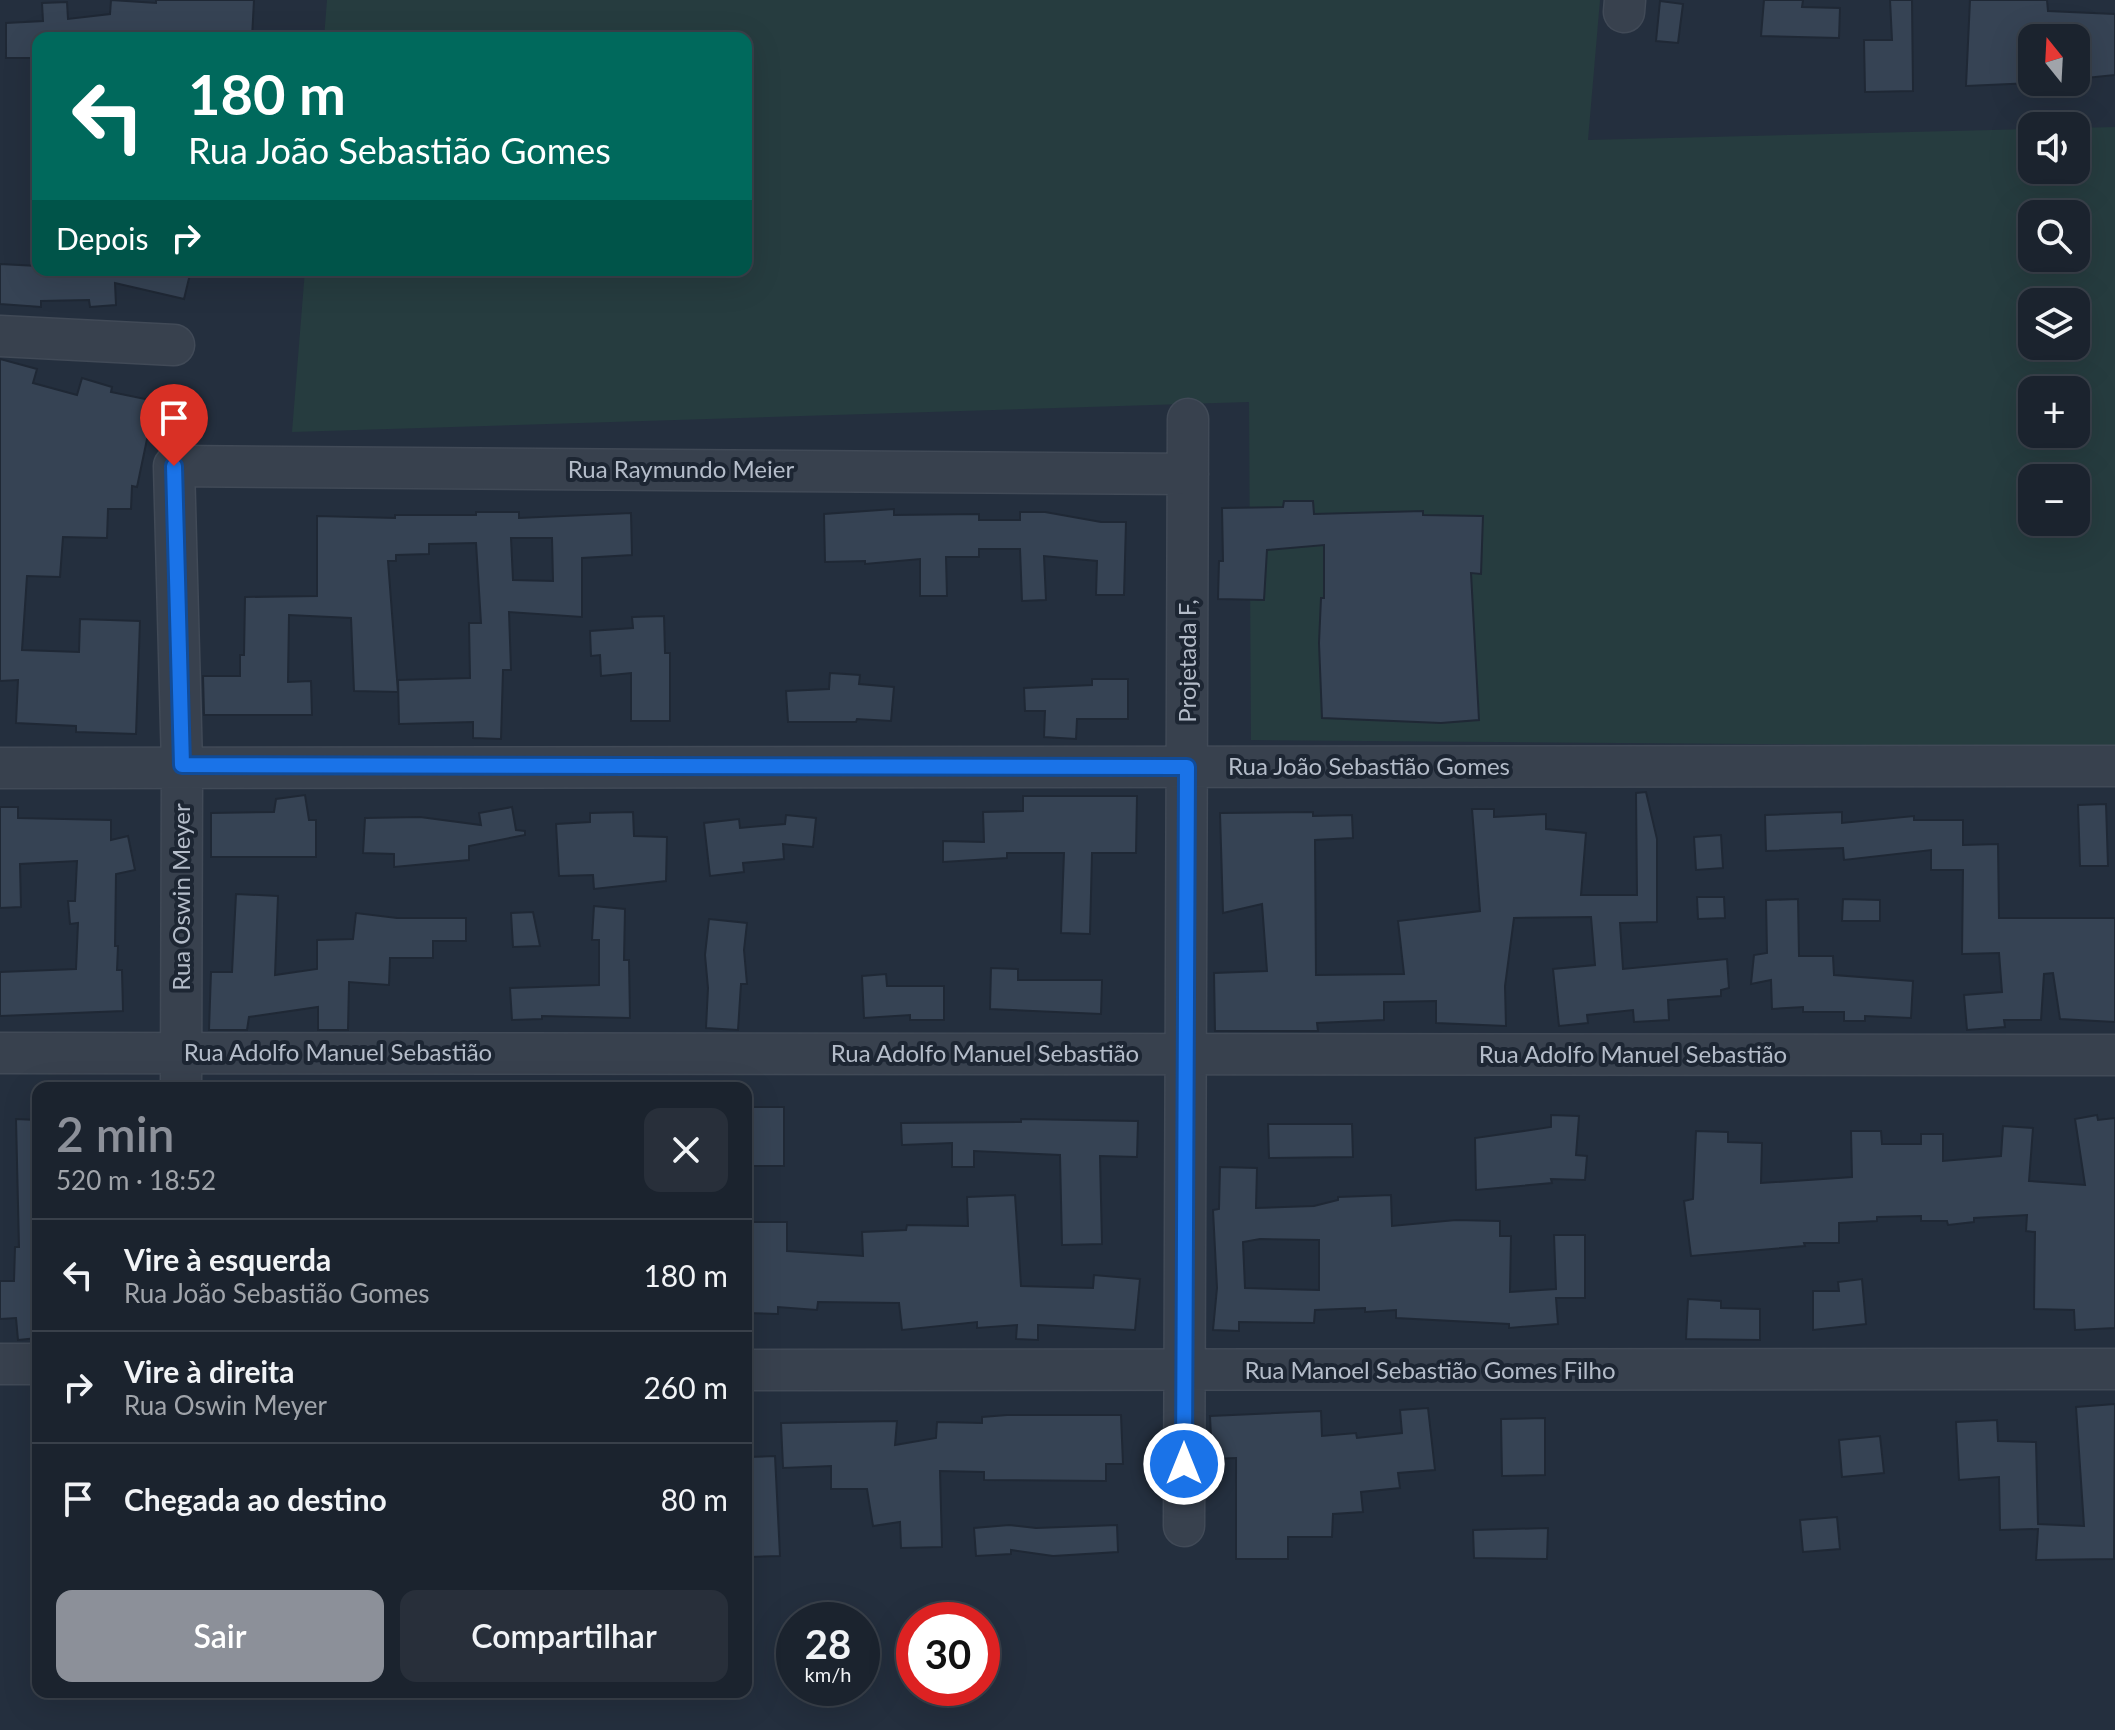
<!DOCTYPE html>
<html lang="pt">
<head>
<meta charset="utf-8">
<style>
  :root { --surface:#1b232e; --page:#282f3a; --text:#f1f3f6; --muted:#a0a4aa; --line:#39404a; --accent:#8c9099 }
  body { margin:0; font-family:Lato,sans-serif; background:var(--page); color:var(--text); height:100vh; display:flex; flex-direction:column; font-size:30px; white-space:nowrap }
  * { box-sizing:border-box; margin:0 }
  p { font-size:26px; color:var(--muted) }
  .icon { flex:none; width:44px; height:44px; fill:none; stroke:currentColor; stroke-width:2; stroke-linecap:round; stroke-linejoin:round }
  .map { position:relative; flex:1; overflow:hidden }
  .drawer { position:absolute; left:32px; top:1082px; width:720px; height:616px; display:flex; flex-direction:column; background:var(--surface); border-radius:16px; box-shadow:0 8px 32px #0002,0 0 0 2px var(--line) }
  .drawer>* { flex:none }
  .top-card { position:absolute; left:32px; top:32px; width:720px; height:244px; border-radius:16px; box-shadow:0 8px 32px #0002,0 0 0 2px var(--line); background:#00695c; color:#fff; overflow:hidden }
  .needle { width:52px; rotate:342deg }
  .fabs { position:absolute; left:2018px; top:24px; display:grid; gap:16px }
  .fabs a { display:grid; place-items:center; width:72px; height:72px; border-radius:16px; background:var(--surface); box-shadow:0 8px 32px #0002,0 0 0 2px var(--line); font-size:40px }
  .speed { position:absolute; left:776px; top:1602px; display:flex; gap:16px; font-size:40px; font-weight:700; text-align:center }
  .speed>* { display:grid; place-content:center; width:104px; height:104px; border-radius:50%; background:var(--surface); box-shadow:0 8px 32px #0002,0 0 0 2px var(--line); line-height:1 }
  .speed small { font-size:20px; font-weight:400 }
  .speed .limit { border:12px solid #d22; background:#fff; color:#111 }
  .pin { position:absolute; display:grid; place-items:center; width:68px; height:68px; color:#fff; margin:-82px -34px; border-radius:50% 50% 50% 0; rotate:-45deg; box-shadow:0 0 8px #0007 }
  .pin .icon { rotate:45deg }
  .me { position:absolute; width:88px; margin:-44px; rotate:0deg; stroke-linejoin:round; filter:drop-shadow(0 0 6px #0008) }
  .turn { display:flex; align-items:center; gap:28px; height:168px; padding:0 24px; font-size:36px }
  .turn .icon { width:104px; height:104px; stroke-width:2.5 }
  .turn b { display:block; font-size:56px; line-height:68px }
  .then { display:flex; align-items:center; height:76px; padding:0 24px; background:#0003; gap:16px; font-size:30px }
  .round { display:grid; place-items:center; flex:none; width:84px; height:84px; border-radius:16px; background:var(--page) }
  .overview { display:flex; align-items:center; justify-content:space-between; height:136px; padding:0 24px }
  h1 { font-size:48px; font-weight:600; line-height:60px; color:var(--accent) }
  .button { display:flex; gap:16px; margin-top:auto; padding:16px 24px }
  .button a { flex:1; height:92px; border-radius:16px; background:var(--accent); color:#fff; font-size:32px; font-weight:600; line-height:92px; text-align:center }
  .button a+a { background:var(--page); color:var(--text) }
  ul { padding:0; list-style:none }
  li { display:flex; align-items:center; gap:24px; height:112px; padding:0 24px; border-top:2px solid var(--line) }
  li div { flex:1 }
  li b { display:block; font-size:30px }
  li em { font-style:normal }
  .map>svg:first-child { display:block }
</style>
</head>
<body>
<div class="map">
<svg width="2115" height="1730" viewBox="0 0 2115 1730">
  <rect width="100%" height="100%" fill="#242f3e"/>
  <path fill="#263c3f" fill-rule="evenodd" d="M327,0H1600L1588,140L2032,129V170H2076V128L2115,127V747L1251,740L1249,402L292,432L305,270H746V38H324ZM2032,214H2076V258H2032ZM2032,302H2076V346H2032ZM2032,390H2076V434H2032ZM2032,478H2076V522H2032Z"/>
  <path fill="#364354" stroke="#1f2835" stroke-width="2" fill-rule="evenodd" d="M111,0L156,3V0H254L252,38H206V33L151,38H38V58H6V23L43,21L42,3L67,2L68,19L110,14Z
    M1764,0H1803L1802,7L1840,8L1839,38L1761,36Z
    M1890,0H1912L1913,91L1865,92L1864,40H1892Z
    M1970,0H2047L2048,11L2115,14V75L2076,79V38H2032V83L1966,86Z
    M1660,1L1683,4L1678,43L1656,41Z
    M0,264L38,266V270H191L184,299L115,283L116,305L90,307L89,300L41,301V307L0,304Z
    M0,359L37,369L33,383L77,395L82,378L112,387L111,392L155,401L137,487L132,486L131,509H108L107,538L63,537L60,577L27,576L22,650L79,652L80,619L140,621L136,734L76,732V726L16,723L18,680L0,681Z
    M1284,501H1313L1314,514L1423,511V515L1483,516L1481,574L1471,573L1479,720L1441,723L1322,718L1319,643L1321,598H1324V545L1267,550L1264,600L1218,599L1219,561H1223L1222,508L1283,507Z
    M894,509V515L979,514V520H1020V512H1045L1101,522H1126L1124,595H1096L1097,561L1044,556L1046,600L1022,601L1020,549H979V557H946L947,596H920V559L865,564V561L825,562L824,514Z
    M476,512H519V518L631,513L632,555L582,558V617L509,612L511,670H503L501,739L473,738V722L399,724L398,680L470,678L469,623H481L476,543L429,544V554L396,555V561H388L398,692L354,691L351,618L289,615L288,682L311,681L312,715H204L203,676H240V655H244L245,597L317,596V516L395,518V515H476ZM511,538H552L553,581L513,580Z
    M664,616L665,653H670V721H631V673L601,676L600,655L591,656L590,631L633,628L632,617Z
    M830,673L860,675L859,684L894,687L891,721L857,719L856,722H788L786,691L829,689Z
    M1092,679H1128V719H1077L1076,739L1044,737L1045,711H1025L1024,688L1092,685Z
    M1646,792L1657,839V922L1620,923L1623,969L1727,959L1729,988L1721,990V996L1668,1000L1669,1020L1634,1022L1633,1010L1587,1015L1588,1023L1559,1026L1553,969L1595,965L1591,917L1514,918L1505,986L1506,1026L1436,1023V1001L1384,1002V1020L1317,1023L1318,1031H1215L1214,973L1267,971L1262,904L1223,913L1220,813L1313,812V816L1352,815L1353,838L1315,840L1316,975L1404,974L1398,921L1480,911L1472,809H1494V817L1546,814V829L1586,833L1581,895H1637L1636,793Z
    M305,795L309,820H316V857H211V813L274,812L276,799Z
    M1023,796H1137L1136,853H1092L1090,934L1061,933L1064,853H1007V858L943,862V841L984,842L983,812L1023,811Z
    M2106,804L2108,866H2080L2078,805Z
    M0,807H18V818L111,820V840L128,836L135,870L116,874L115,946H118L117,970H122L123,1011L0,1016V972L76,969L78,923L70,924L68,901H75L77,861L20,864L21,907L0,908Z
    M512,807L516,830L525,831V835L469,846V860L394,867V854L363,853L365,818L420,817L481,825L479,813Z
    M633,812L634,836L667,837L666,881L594,889L593,875L559,876L556,824L590,822V813Z
    M1842,812V823L1914,816V820H1963V845L1998,844L1999,918H2115V1022L2060,1019L2053,973L2044,974L2041,1020H2004L2005,1027L1967,1030L1964,995L2002,992L1999,953L1962,954L1963,870H1931V850L1844,860L1843,848L1766,851L1765,815Z
    M786,815L816,818L813,847L783,844L784,859L743,863L744,872L710,876L704,823L739,819L740,828L785,824Z
    M1721,835L1723,868L1696,870L1694,837Z
    M236,894L278,896L275,975L317,969V940L353,939L356,913L397,918H466V941H433V958H390L389,985L349,982L348,1030H318V1007L249,1017L247,1030H209L211,972H232Z
    M1697,897H1724L1725,918L1698,919Z
    M1798,899L1799,956H1833L1834,975L1913,981L1911,1018L1865,1016V1021H1844V1012H1803V1007L1772,1009L1771,980L1751,984L1754,955L1767,953L1766,900Z
    M1843,899L1880,900V921H1842Z
    M594,906L625,909L624,960H629L630,1018L542,1016V1019L512,1020L510,988L599,985V940H592Z
    M533,912L540,946L513,947L511,913Z
    M709,919L747,923L744,950L747,984H741L738,1030L706,1028L708,988L705,955Z
    M991,968L1018,969V980H1102L1101,1014L990,1009Z
    M886,974L887,986H944V1020H910V1015L864,1018L862,976Z
    M746,1107H784V1166H746Z
    M1551,1115L1579,1116L1576,1155L1587,1156L1585,1180L1551,1179L1552,1183L1476,1190L1475,1138L1551,1127Z
    M2097,1115L2098,1120L2115,1118V1328L2075,1330L2074,1310L2034,1309L2035,1232L2026,1231L2027,1215L1974,1218V1222L1948,1225L1947,1221H1921V1216L1877,1217V1221L1839,1223V1243H1804L1805,1246L1691,1256L1684,1201L1693,1199L1696,1131L1728,1132V1142L1762,1143L1761,1183L1852,1177L1851,1131H1881L1882,1144H1921V1134H1943V1161L2001,1156L2003,1126L2033,1128L2029,1181L2085,1185L2075,1119Z
    M16,1119L38,1120V1338L18,1340L16,1318L0,1319V1281H14L15,1247H19Z
    M1021,1119L1138,1121L1137,1157L1100,1156L1102,1244L1062,1245L1060,1155L974,1151V1167H952V1143L902,1145L901,1123L1021,1122Z
    M1268,1124H1352L1353,1157L1269,1158Z
    M1220,1167L1257,1168L1256,1208L1314,1206L1338,1200V1197L1391,1195L1392,1226L1456,1220L1500,1221V1236H1511L1510,1292L1556,1289L1554,1235H1585V1298H1556L1558,1324L1509,1328V1324L1396,1318V1310L1365,1312V1308L1315,1310L1314,1323L1239,1322V1331L1213,1330L1217,1288L1213,1210L1219,1209ZM1260,1239L1319,1240V1290L1245,1288L1243,1242Z
    M1015,1195L1021,1286L1093,1288L1094,1275L1140,1279L1135,1330L1038,1325V1340L1016,1339L1017,1325L977,1328V1322L902,1330L899,1303L818,1302L817,1310L778,1307V1314L746,1313V1222H787V1251L863,1256L862,1232L906,1230L907,1225L968,1226L967,1197Z
    M1862,1279L1866,1324L1813,1330V1291H1839L1838,1282Z
    M1688,1299L1721,1301V1308L1760,1309V1340L1686,1339Z
    M2115,1404L2114,1559L2036,1560L2038,1529L2000,1530L1999,1477L1959,1480L1956,1422L1997,1420L1998,1441L2036,1442L2038,1524L2084,1526L2076,1407Z
    M1428,1408L1435,1470L1398,1473L1400,1488L1361,1492L1363,1512L1333,1514L1332,1537H1288V1559H1236V1458L1212,1459L1210,1416L1321,1411L1322,1436L1356,1433L1357,1438L1402,1433L1400,1410Z
    M1007,1415H1121L1123,1464H1106V1481L984,1480V1472L940,1471L942,1547L901,1548L900,1522L873,1526L867,1489H831V1466L783,1468L781,1423L897,1421L895,1445L936,1438L937,1422L982,1423V1417Z
    M1545,1418V1475L1502,1476L1501,1419Z
    M1880,1436L1884,1473L1842,1477L1839,1440Z
    M775,1456L780,1556L749,1557L746,1457Z
    M1837,1517L1840,1549L1803,1552L1800,1520Z
    M1009,1525L1036,1528L1117,1525L1118,1552L1053,1556L1011,1550V1554L976,1556L974,1528Z
    M1548,1528L1547,1559L1474,1558L1473,1530Z"/>
  <g fill="none" stroke-linecap="round" stroke-linejoin="round">
    <g stroke="#414a57" stroke-width="43">
      <path id="minor" d="M1624,12L1625,0
        M0,336L174,345
        M0,768L2115,766
        M0,1053L2115,1055
        M181,1088L182,765L174,466L1188,474
        M0,1364H38
        M746,1370L2115,1369
        M1184,1526L1188,419"/>
    </g>
    <use href="#minor" stroke="#38414e" stroke-width="40"/>
  </g>
  <g fill="none" stroke-linecap="round" stroke-linejoin="round">
    <g stroke="#114b97" stroke-width="20">
      <path id="route" d="M174,466L182,765L1187,767L1184,1464"/>
    </g>
    <use href="#route" stroke="#1a73e8" stroke-width="14"/>
  </g>
  <g text-anchor="middle" stroke-width="8" stroke-linejoin="round" paint-order="stroke">
    <g font-size="24" fill="#b4bcc9" stroke="#1d2633">
      <text x="681" y="478">Rua Raymundo Meier</text>
      <text transform="translate(1188 661) rotate(-90)" y="8">Projetada F,</text>
      <text x="1369" y="775">Rua João Sebastião Gomes</text>
      <text transform="translate(182 897) rotate(-90)" y="8">Rua Oswin Meyer</text>
      <text x="338" y="1061">Rua Adolfo Manuel Sebastião</text>
      <text x="985" y="1062">Rua Adolfo Manuel Sebastião</text>
      <text x="1633" y="1063">Rua Adolfo Manuel Sebastião</text>
      <text x="1430" y="1379">Rua Manoel Sebastião Gomes Filho</text>
    </g>
  </g>
</svg>
<div class="fabs">
<a><svg class="needle" viewBox="-14 -14 28 28"><path d="M0-13l5 13h-10z" fill="#e53935"/><path d="M0 13l5-13h-10z" fill="#a0a4aa"/></svg></a>
<a><svg class="icon" aria-label="sound" viewBox="0 0 24 24"><path d="M4 9h4l5-4v14l-5-4H4zM17 9q2 3 0 6"/></svg></a>
<a><svg class="icon" aria-label="search" viewBox="0 0 24 24"><circle cx="10" cy="10" r="6"/><path d="M15 15l6 6"/></svg></a>
<a><svg class="icon" aria-label="layers" viewBox="0 0 24 24"><path d="M12 4l9 5-9 5-9-5zM3 14l9 5 9-5"/></svg></a>
<a>+</a>
<a>−</a>
</div>
<div class="speed"><div>28<small>km/h</small></div><div class="limit">30</div></div>
<div class="pin" style="left:174px;top:466px;background:#d93025"><svg class="icon" aria-label="arrive" viewBox="0 0 24 24"><path d="M6 21V4h12l-3 4 3 4H6"/></svg></div>
<svg class="me" style="left:1184px;top:1464px" viewBox="-20 -20 40 40"><circle r="17" fill="#1a73e8" stroke="#fff" stroke-width="3"/><path d="M0-11L8 9 0 5-8 9z" fill="#fff"/></svg>
<div class="top-card">
<div class="turn"><svg class="icon" aria-label="left" viewBox="0 0 24 24"><path d="M17 20v-9H6M10 6l-5 5 5 5"/></svg><div><b>180 m</b>Rua João Sebastião Gomes</div></div>
<div class="then">Depois<svg class="icon" aria-label="right" viewBox="0 0 24 24"><path d="M7 20v-9h11M14 6l5 5-5 5"/></svg></div>
</div>
<section class="drawer">
<div class="overview"><div><h1>2 min</h1><p>520 m · 18:52</p></div><a class="round"><svg class="icon" aria-label="close" viewBox="0 0 24 24"><path d="M6 6l12 12M18 6L6 18"/></svg></a></div>
<ul>
<li><svg class="icon" aria-label="left" viewBox="0 0 24 24"><path d="M17 20v-9H6M10 6l-5 5 5 5"/></svg><div><b>Vire à esquerda</b><p>Rua João Sebastião Gomes</p></div><em>180 m</em></li>
<li><svg class="icon" aria-label="right" viewBox="0 0 24 24"><path d="M7 20v-9h11M14 6l5 5-5 5"/></svg><div><b>Vire à direita</b><p>Rua Oswin Meyer</p></div><em>260 m</em></li>
<li><svg class="icon" aria-label="arrive" viewBox="0 0 24 24"><path d="M6 21V4h12l-3 4 3 4H6"/></svg><div><b>Chegada ao destino</b></div><em>80 m</em></li>
</ul>
<div class="button"><a>Sair</a><a>Compartilhar</a></div>
</section>
</div>
</body>
</html>
